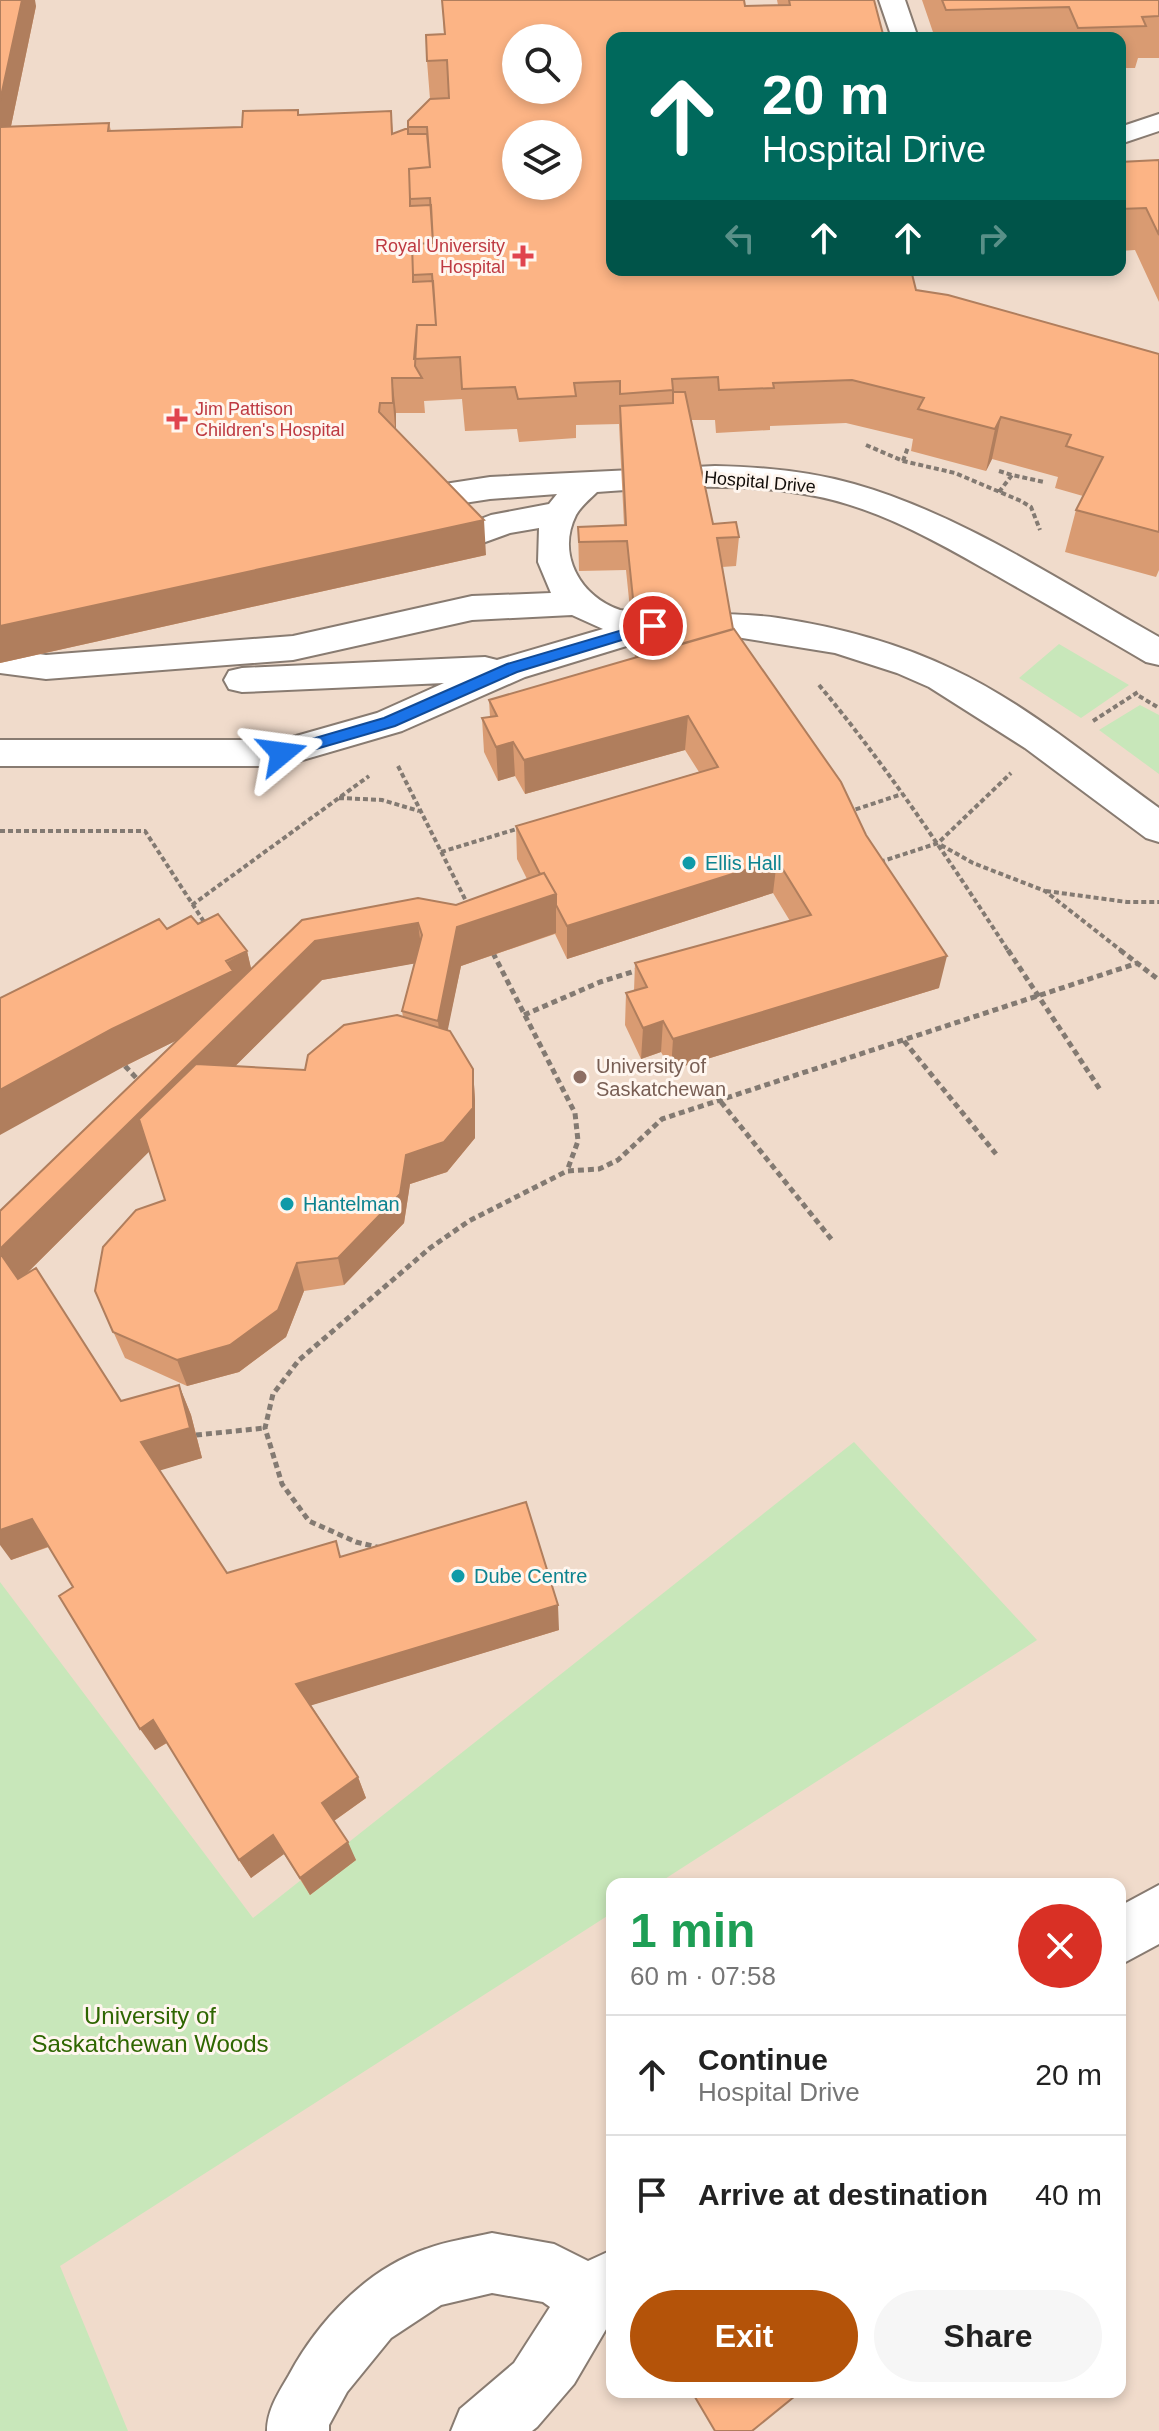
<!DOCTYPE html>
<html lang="en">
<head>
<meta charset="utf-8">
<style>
  :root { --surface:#fff; --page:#f6f6f6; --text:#222; --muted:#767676; --line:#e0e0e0; --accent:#b45309 }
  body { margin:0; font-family:Arial,sans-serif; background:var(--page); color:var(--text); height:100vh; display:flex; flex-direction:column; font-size:30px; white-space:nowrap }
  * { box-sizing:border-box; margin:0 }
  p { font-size:26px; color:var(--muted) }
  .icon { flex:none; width:44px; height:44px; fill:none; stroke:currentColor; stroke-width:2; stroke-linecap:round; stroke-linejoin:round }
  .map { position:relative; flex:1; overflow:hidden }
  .side { position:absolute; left:606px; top:1878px; width:520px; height:520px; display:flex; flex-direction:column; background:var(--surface); border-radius:16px; box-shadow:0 4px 12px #0003 }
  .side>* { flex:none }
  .hud { position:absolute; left:606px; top:32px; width:520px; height:244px; border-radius:16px; box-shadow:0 4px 12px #0003; background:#00695c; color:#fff; overflow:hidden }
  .controls { position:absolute; left:502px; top:24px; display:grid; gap:16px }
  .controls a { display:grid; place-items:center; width:80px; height:80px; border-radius:50%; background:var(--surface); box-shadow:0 4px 12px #0003; font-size:40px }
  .pin { position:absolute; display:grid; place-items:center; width:68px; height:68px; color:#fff; margin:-34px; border:4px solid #fff; border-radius:50%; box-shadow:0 2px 8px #0007 }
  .me { position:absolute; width:88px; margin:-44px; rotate:74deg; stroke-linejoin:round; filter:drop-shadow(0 0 6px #0008) }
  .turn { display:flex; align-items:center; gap:28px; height:168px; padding:0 24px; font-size:36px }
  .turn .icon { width:104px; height:104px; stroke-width:2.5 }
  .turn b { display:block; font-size:56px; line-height:68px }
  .lanes { display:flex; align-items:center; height:76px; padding:0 24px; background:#0003; justify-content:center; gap:40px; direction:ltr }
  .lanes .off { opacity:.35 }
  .round { display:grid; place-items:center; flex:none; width:84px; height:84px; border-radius:42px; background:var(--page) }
  .headline { display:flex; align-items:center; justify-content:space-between; height:136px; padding:0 24px }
  h1 { font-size:48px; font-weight:600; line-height:60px; color:#1e9e55 }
  .cta { display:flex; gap:16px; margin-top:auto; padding:16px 24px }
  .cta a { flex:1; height:92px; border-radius:48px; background:var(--accent); color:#fff; font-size:32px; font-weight:600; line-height:92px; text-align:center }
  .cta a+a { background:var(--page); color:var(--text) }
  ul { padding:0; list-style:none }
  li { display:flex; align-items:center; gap:24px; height:120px; padding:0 24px; border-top:2px solid var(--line) }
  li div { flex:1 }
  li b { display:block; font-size:30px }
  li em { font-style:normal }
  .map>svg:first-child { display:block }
</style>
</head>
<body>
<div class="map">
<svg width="1159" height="2431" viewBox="0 0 1159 2431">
  <rect width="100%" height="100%" fill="#f6e7dc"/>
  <path fill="#f0dbcb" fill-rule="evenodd" d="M0,0H1159V2431H0ZM516,38H568V90H516ZM612,38H1120V270H612ZM516,134H568V186H516ZM612,1884H1120V2392H612Z"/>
  <path fill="#c8e7ba" d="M1059,644L1129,685L1081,718L1019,678Z
    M1140,705L1159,715V774L1099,730Z
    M854,1442L1037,1640L657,1884H612V1913L60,2266L128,2431H0V1582L253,1918Z"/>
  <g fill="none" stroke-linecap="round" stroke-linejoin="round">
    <g stroke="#887b71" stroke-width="4">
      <path id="minor" d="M879,0H905L918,38H892Z
        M1159,114V131L1120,144V127Z
        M715,466C762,467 808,471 854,484C963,515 1061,582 1159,637V665L1146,662C1097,633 1048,605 999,577C939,543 878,507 810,495C740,482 668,487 597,492C590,499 581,506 576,515C556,555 581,597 620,610C672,618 725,610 778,618C837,627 898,643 952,669C1027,704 1092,760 1159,808V842L1146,838L1025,748L929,687L897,673L835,653L736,637H656L525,677L402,731L282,766H0V740H282L377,713L444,683L242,692L229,689L224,680L229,671L242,668L485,657L497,660L603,629L572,615L472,620L293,660L46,679L0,673V649L46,655L293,636L472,596L551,593L538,562L539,528L510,533L430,562L418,559L413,551L418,543L491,515L549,504L557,494L490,499L399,513L387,510L382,502L387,494L399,491L490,477Z
        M1159,1885V1944L1120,1965V1906Z
        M492,2233L554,2244L588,2261L612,2250V2319L574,2384L537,2427L532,2431H451L460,2409L514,2363L550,2307L543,2302L492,2293L441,2305L391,2338L347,2392L329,2425V2431H267C267,2410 279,2392 289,2375C318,2321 367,2269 426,2249C447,2241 470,2238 492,2233Z"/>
    </g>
    <path stroke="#837a72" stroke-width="4" stroke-dasharray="5 3" stroke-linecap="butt" d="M866,445L903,461L955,473L1021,501L1031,507L1040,530
      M903,461L908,447
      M999,471L1012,475
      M999,492L1012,475L1044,482
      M819,685C889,769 949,860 1009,952
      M1139,696L1159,708
      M1093,721L1138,692
      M398,766L469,907
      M339,798L382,800L419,811
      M848,812L902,794
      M0,831H145L206,925
      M941,845L973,863L1045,891L1123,952
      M441,852L520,828
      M880,862L938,843L1011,773
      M1046,891L1127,902H1159
      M192,905L369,776"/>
    <path stroke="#837a72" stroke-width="5" stroke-dasharray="6 4" stroke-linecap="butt" d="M1008,950L1101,1091
      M1120,950L1159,980
      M493,953L575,1113L578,1141L567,1171
      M524,1015L600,982L638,970
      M904,1041L996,1154
      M125,1066L141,1083
      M721,1102L832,1240
      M196,1435L265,1428
      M381,1548L356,1542L309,1521L282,1484L265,1428L273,1394L299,1360L430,1248L469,1221L567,1171L599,1169L618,1160L662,1119L1138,963"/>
    <use href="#minor" fill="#fff" fill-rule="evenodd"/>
  </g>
  <path fill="#d99b72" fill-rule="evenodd" d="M0,0L36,6L11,126L109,123L111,131L242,127L299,115L391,111L393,134L408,128L430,99L427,61L444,34L442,0L745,6L778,5L777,0H874L612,38L916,290L1159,354V570L1156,577L1065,552L1076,510L1083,496L1055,488L1058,477L992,459L986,471L911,451L913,439L846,423L770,426V430L716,433L715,420H691L713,524L739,537L736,566L722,567L733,629L939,988L671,1070L661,1052L641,1059L625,1025L626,993L634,991L635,963L790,921L773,893L567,959L555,934L461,966L447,1030L473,1069L475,1100V1138L447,1172L410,1184L404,1223L344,1285L304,1291L286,1337L239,1372L187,1386L125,1358L95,1291L165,1200L149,1151L26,1274L121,1401L179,1385L191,1415L202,1458L159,1470L227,1573L341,1556L559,1630L311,1705L358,1777L366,1798L334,1821L356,1860L310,1895L284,1854L251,1878L239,1860L167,1743L155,1750L73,1587L49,1547L11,1560L0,1211L177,1040L125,1066L167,929L198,924L247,951L251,969L456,905L527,879L517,859L516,826L699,772L685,750L525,794L515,776L498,781L484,752L482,718L490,717L489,700L635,658L626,570L579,571L578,527L624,525L619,424L576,425V438L519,442L517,429L465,431L462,399L424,401L425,413H396V429L486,555L0,663ZM415,963L402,1011L403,1017L305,1070L235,1066L322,980Z
    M922,0H1159V58H1138L1135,68H1120V38H935Z
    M1159,160V302L1135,250L1120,251V162Z"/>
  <path fill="#b07e5d" d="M22,0H35L36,6L5,155L0,136V101Z
    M392,378L396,413V438L393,403Z
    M1001,417L992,459L986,471L995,429Z
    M484,520L486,555L0,663V626Z
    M688,716L685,750L525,794L524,760Z
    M513,742L515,776L498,781L496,747Z
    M777,860L773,893L567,959V926Z
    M556,894V933L461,966L442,1058L438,1021L457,927Z
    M418,923L423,962L322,980L16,1284L0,1253V1249L315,941Z
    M247,951L256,989L242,1008L125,1066L0,1135V1090Z
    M947,956L939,988L671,1070L673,1039Z
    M663,1021L661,1052L641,1059L643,1028Z
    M473,1069L475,1100V1138L447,1172L410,1184L404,1223L344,1285L338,1258L406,1155Z
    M297,1263L304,1291L286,1337L239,1372L187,1386L177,1360Z
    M179,1385L191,1415L202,1458L155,1472L141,1442Z
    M32,1519L50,1546L11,1560L0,1545V1530Z
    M558,1605L559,1630L306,1707L296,1684Z
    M153,1720L168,1742L155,1750L140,1729Z
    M358,1777L366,1798L331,1823L322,1803Z
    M273,1835L284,1854L251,1878L239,1860Z
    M348,1842L356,1860L310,1895L300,1878Z"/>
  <path fill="#fcb485" stroke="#b07e5d" stroke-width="2" fill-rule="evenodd" d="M0,0H22L0,101Z
    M442,0H744L745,6L790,5L789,0H874L884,38H612V270H911L916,290L948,295L1159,354V532L1076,510L1103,457L1066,446L1071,435L1001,417L995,429L918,409L924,398L852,380L773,383L774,388L719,390L718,377L672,379L673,390L620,394V381L574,383L576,396L518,399L515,387L462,389L460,357L414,359L417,325H436L432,274L413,275L412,244L433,243L430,198L410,199L409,169L430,167L427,127H408V121L430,99L449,98L447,60L427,61L426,35L445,34ZM516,38H568V90H516ZM516,134H568V186H516Z
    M942,0H1159V16L1142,17L1146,26L1078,28L1069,7L946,10Z
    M298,110V115L391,111L392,134L408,128V134H427L430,167L409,169L410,199V206L431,205L433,243L412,244L413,275V282L433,281L436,325H417L415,366L422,378H392L393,403H380L379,412L484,520L0,626V127L109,123L108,131L242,127L243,111Z
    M1159,160V235L1146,208L1120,209V162Z
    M673,392H685L713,524L736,522L739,537L717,538L733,629L639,656L627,541L579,542L578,527L626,525L620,406L673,403Z
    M734,629L841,782L866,835L947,956L673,1039L663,1021L643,1028L626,993L647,987L635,963L811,915L777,860L567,926L556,905V894L544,873L540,874L516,826L718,767L688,716L524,760L513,742L496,747L482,718L497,716L489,700Z
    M544,873L556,894L457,927L438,1021L402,1011L422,935L418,923L315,941L0,1249V1211L302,920L418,898L456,905Z
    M218,914L247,951L226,961L233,971L112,1029L0,1090V998L159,919L167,929L191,916L198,924Z
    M397,1015L450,1031L473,1069V1108L444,1142L406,1155L400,1194L338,1258L297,1263L278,1310L230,1345L177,1360L113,1332L95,1291L103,1247L136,1210L165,1200L139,1119L196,1064L305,1070L308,1055L344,1025Z
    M0,1253L18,1279L36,1268L121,1401L179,1385L190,1428L141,1442L227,1573L336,1541L340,1557L526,1502L558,1605L296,1684L358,1777L322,1803L348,1842L300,1878L273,1835L239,1860L153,1720L140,1729L59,1596L73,1587L32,1519L0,1530Z
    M692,2392H800L752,2431H715Z"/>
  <path fill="#1a73e8" stroke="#114b97" stroke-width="2" d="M653,621L658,623V629L517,672L395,726L282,759L274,753L277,749L384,718L507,664Z"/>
  <g fill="#e0444e" stroke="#fff6ef" stroke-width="3">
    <path d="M519 244h8v8h8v8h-8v8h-8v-8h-8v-8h8z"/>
    <path d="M173 407h8v8h8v8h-8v8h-8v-8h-8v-8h8z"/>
  </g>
  <g fill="#0f9aa8" stroke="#fff6ef" stroke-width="3">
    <circle cx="689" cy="863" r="8"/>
    <circle cx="287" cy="1204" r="8"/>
    <circle cx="458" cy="1576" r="8"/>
  </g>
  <circle fill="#8d6e63" stroke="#fff6ef" stroke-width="3" cx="580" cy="1077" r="8"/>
  <g text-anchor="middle" stroke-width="6" stroke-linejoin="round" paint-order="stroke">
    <g font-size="18" fill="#be3a42" stroke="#fff6ef" text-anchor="end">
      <text x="505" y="252">Royal University<tspan x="505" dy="21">Hospital</tspan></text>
      <text x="195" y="415" text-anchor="start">Jim Pattison<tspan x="195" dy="21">Children's Hospital</tspan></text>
    </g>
    <g font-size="18" fill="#130e0a" stroke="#fff6ef">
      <text transform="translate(760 482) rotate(5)" y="6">Hospital Drive</text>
    </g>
    <g font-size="20" fill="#0d838f" stroke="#fff6ef" text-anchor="start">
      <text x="705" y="870">Ellis Hall</text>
      <text x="303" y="1211">Hantelman</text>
      <text x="474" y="1583">Dube Centre</text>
    </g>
    <g font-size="20" fill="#785e54" stroke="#fff6ef" text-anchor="start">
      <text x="596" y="1073">University of<tspan x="596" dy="23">Saskatchewan</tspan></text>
    </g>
    <g font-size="24" fill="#2e6601" stroke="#fff6ef">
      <text x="150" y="2024">University of<tspan x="150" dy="28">Saskatchewan Woods</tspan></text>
    </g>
  </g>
</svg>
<div class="controls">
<a><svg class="icon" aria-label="search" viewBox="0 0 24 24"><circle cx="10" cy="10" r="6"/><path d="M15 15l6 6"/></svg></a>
<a><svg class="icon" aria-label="layers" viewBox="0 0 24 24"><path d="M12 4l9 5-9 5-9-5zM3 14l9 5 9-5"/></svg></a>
</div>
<div class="pin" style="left:653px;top:626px;background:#d93025"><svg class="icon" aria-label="arrive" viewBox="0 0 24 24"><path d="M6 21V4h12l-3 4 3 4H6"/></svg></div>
<svg class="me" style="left:282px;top:753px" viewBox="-20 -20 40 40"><path d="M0-17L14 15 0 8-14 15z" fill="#1a73e8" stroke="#fff" stroke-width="4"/></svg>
<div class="hud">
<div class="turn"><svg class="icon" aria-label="ahead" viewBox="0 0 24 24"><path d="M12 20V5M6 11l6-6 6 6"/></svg><div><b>20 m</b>Hospital Drive</div></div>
<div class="lanes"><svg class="icon off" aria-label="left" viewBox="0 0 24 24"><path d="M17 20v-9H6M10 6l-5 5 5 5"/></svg><svg class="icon" aria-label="ahead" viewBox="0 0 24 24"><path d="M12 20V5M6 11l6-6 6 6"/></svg><svg class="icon" aria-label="ahead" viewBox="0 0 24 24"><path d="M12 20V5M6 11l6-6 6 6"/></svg><svg class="icon off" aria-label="right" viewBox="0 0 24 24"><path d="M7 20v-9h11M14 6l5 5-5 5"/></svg></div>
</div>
<section class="side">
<div class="headline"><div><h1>1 min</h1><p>60 m · 07:58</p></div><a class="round" style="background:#d93025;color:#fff"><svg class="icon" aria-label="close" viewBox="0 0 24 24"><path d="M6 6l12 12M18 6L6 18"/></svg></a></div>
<ul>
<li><svg class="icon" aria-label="ahead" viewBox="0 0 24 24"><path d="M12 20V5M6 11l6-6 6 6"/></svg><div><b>Continue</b><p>Hospital Drive</p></div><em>20 m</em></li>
<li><svg class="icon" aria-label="arrive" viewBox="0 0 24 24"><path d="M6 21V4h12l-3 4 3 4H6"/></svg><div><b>Arrive at destination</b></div><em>40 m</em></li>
</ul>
<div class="cta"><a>Exit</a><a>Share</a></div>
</section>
</div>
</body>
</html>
